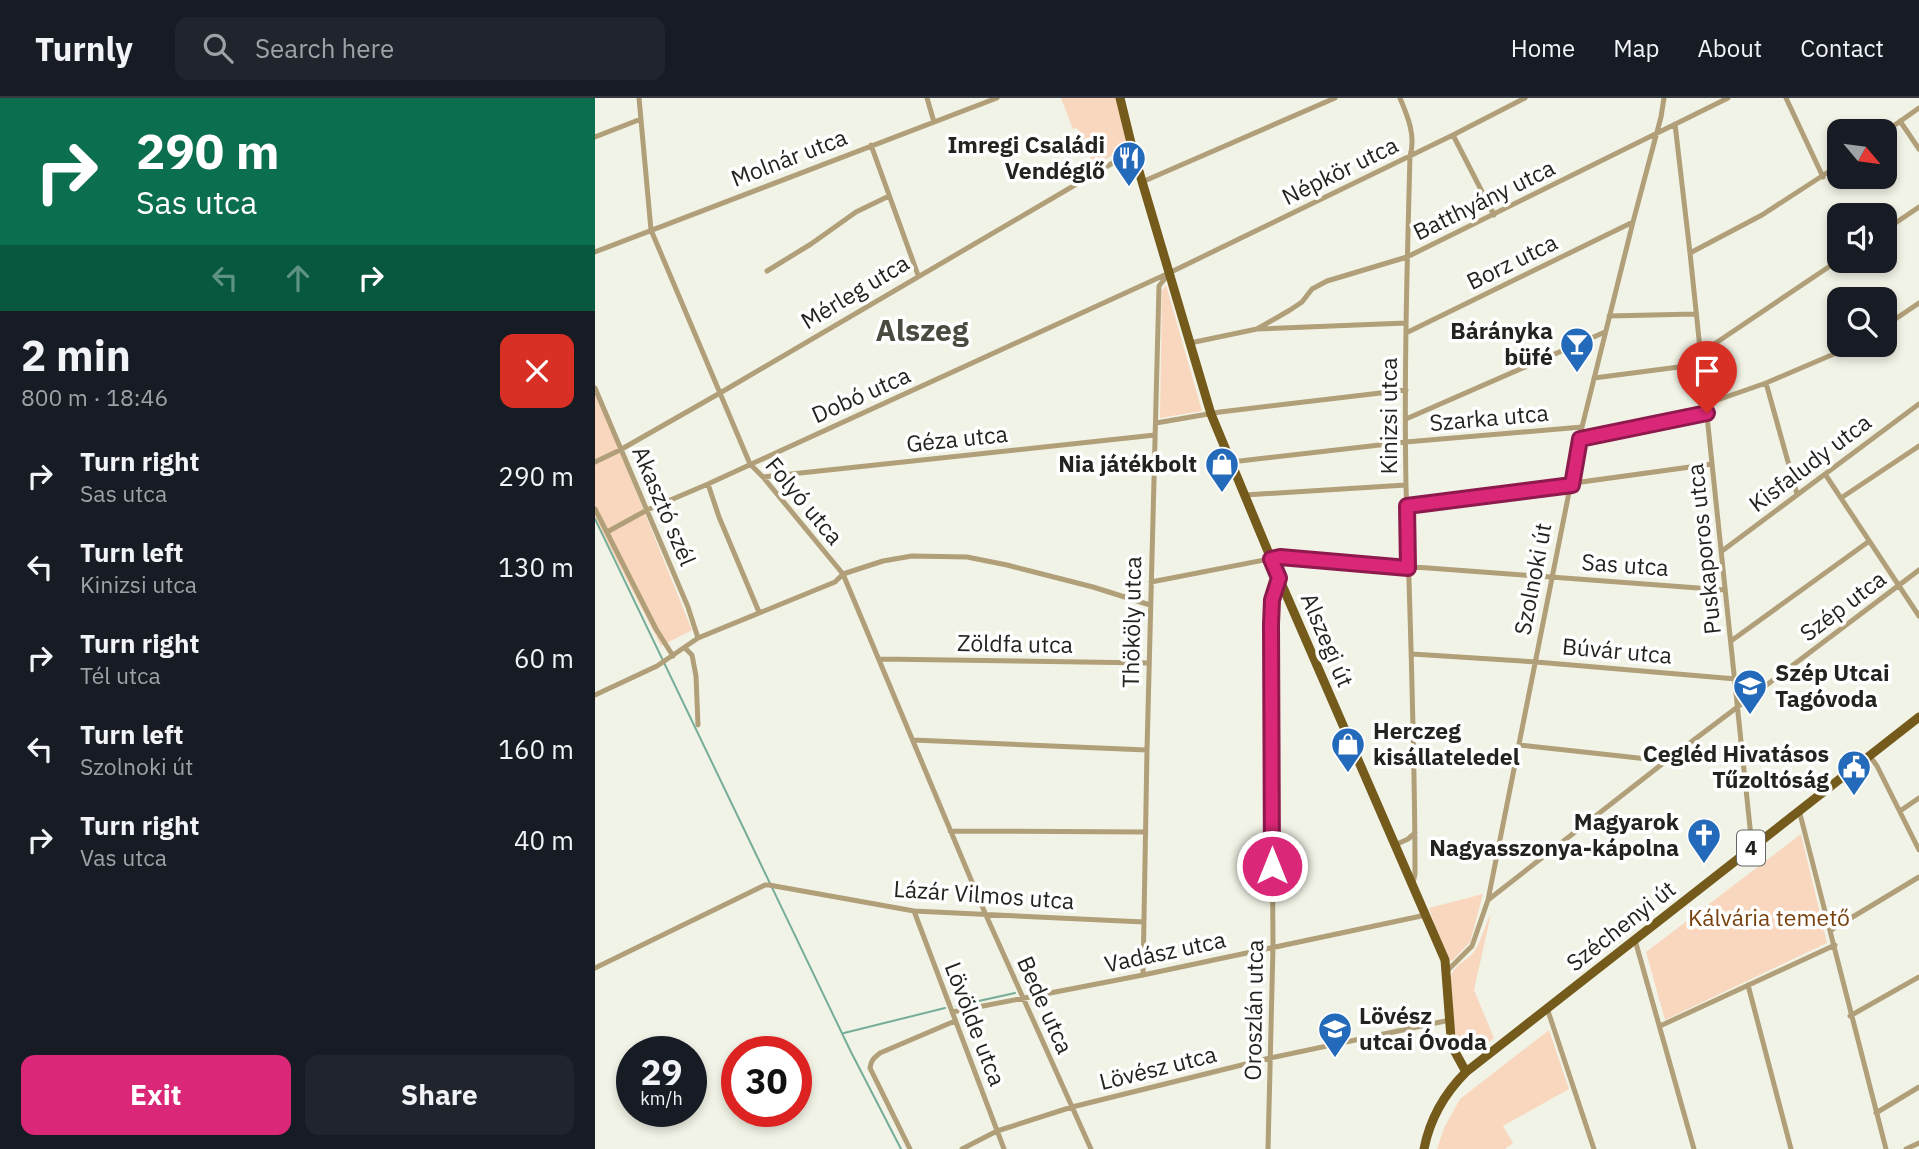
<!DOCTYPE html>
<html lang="en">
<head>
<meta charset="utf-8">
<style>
  :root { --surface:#171b24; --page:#20242c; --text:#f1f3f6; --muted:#9ea1a6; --line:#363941; --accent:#db2777 }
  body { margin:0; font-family:"IBM Plex Sans",sans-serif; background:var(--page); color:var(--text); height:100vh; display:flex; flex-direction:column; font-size:26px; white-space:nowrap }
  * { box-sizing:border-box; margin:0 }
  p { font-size:23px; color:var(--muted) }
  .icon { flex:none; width:38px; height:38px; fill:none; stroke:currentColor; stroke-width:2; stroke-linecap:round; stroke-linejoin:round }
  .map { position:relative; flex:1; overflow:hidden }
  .panel { display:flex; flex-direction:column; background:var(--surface); width:595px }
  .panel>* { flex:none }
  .guide { background:#0b6e4f; color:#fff; overflow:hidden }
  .needle { width:46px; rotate:119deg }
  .fabs { position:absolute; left:1232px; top:21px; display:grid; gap:14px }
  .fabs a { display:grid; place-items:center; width:70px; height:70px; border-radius:14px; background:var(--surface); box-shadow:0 4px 10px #0003; font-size:35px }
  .speed { position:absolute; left:21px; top:938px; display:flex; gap:14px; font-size:35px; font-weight:700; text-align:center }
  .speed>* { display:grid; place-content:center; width:91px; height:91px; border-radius:50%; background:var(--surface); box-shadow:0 4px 10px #0003; line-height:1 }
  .speed small { font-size:18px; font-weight:400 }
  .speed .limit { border:10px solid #d22; background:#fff; color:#111 }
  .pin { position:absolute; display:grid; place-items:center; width:60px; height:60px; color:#fff; margin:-72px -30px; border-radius:50% 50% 50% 0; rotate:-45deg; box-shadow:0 0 7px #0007 }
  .pin .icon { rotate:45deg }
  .me { position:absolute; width:77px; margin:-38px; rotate:0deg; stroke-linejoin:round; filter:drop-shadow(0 0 5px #0008) }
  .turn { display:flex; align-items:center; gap:24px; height:147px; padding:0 21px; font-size:32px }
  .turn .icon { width:91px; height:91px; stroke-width:2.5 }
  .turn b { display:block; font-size:49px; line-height:60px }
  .lanes { display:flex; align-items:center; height:66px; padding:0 21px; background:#0003; justify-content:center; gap:35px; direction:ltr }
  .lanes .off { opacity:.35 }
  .round { display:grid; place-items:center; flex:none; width:74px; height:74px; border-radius:14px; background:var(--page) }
  .head { display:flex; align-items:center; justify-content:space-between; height:119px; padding:0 21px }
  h1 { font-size:42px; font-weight:800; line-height:52px }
  .button { display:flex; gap:14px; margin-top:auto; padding:14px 21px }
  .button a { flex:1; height:80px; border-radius:14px; background:var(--accent); color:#fff; font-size:28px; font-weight:800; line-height:80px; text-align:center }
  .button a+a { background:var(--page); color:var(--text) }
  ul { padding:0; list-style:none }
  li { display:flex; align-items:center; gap:21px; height:91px; padding:0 21px }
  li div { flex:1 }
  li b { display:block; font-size:26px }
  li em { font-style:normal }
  header { display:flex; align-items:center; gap:42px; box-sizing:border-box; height:98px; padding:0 35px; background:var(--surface); border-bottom:2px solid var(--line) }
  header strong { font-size:33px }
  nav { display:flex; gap:38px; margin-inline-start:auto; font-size:24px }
  .search { width:490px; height:63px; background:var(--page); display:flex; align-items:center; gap:18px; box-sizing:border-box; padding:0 24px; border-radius:14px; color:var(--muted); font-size:26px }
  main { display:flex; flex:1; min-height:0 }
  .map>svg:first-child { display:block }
</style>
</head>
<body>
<header>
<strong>Turnly</strong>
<div class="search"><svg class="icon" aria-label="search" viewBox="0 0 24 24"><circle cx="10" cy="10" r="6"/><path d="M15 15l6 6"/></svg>Search here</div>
<nav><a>Home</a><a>Map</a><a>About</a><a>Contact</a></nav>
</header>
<main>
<section class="panel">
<div class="guide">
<div class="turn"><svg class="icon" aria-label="right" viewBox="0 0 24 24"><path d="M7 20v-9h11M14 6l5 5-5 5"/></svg><div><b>290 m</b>Sas utca</div></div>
<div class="lanes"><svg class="icon off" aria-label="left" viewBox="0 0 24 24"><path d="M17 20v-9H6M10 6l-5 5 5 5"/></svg><svg class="icon off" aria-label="ahead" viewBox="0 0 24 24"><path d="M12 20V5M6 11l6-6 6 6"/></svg><svg class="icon" aria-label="right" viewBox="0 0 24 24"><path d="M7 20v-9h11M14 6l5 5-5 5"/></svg></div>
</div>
<div class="head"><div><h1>2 min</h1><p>800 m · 18:46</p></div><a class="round" style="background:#d93025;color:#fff"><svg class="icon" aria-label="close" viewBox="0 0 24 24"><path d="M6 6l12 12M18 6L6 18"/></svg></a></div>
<ul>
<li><svg class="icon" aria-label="right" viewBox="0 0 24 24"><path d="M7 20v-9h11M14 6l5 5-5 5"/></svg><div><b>Turn right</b><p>Sas utca</p></div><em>290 m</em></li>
<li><svg class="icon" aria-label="left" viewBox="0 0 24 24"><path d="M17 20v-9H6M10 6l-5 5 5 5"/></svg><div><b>Turn left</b><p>Kinizsi utca</p></div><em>130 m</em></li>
<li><svg class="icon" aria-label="right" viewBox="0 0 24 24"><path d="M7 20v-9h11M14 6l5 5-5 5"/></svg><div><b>Turn right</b><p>Tél utca</p></div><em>60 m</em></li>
<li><svg class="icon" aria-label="left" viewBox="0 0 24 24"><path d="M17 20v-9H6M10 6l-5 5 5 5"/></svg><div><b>Turn left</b><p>Szolnoki út</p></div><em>160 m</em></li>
<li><svg class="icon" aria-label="right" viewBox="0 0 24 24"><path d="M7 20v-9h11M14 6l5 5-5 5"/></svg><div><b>Turn right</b><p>Vas utca</p></div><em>40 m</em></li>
</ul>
<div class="button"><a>Exit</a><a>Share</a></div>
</section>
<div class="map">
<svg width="1324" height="1051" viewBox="0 0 1324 1051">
  <rect width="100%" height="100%" fill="#f1f3e6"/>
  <path fill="#f9d7bf" d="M466,0H521L534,48L499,68L482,30L478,31Z
    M571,187L607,313L565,320L567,193Z
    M0,292L97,532L66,548L0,421Z
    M1206,736L1232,845L1070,922L1051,854Z
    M888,796L875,844L857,863L852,862L834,810Z
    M896,816L879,892L899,940C862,973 859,945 857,911C856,901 853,888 856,878C859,867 871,863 878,855C887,843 889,828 896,816Z
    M954,932L974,991L908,1028L918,1045L910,1051H842L849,1030L865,1001Z"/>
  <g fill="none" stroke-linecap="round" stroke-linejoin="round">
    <path stroke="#75ad99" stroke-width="2" d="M0,421L256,954L306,1051
      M361,908L420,895
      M249,935L350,910"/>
    <path stroke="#b09f78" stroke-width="5" d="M44,0L56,132L155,366L168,379L248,476L390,815L496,1051
      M332,0L339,24
      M805,0C813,19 821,38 815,58C812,168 809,278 811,388C815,517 820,647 820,776L818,785
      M1191,0L1228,79
      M1305,23L1324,51
      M1080,26L1095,155L1156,739L1160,747
      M1290,34L1324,10
      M858,37L899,117
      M0,39L46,21
      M276,47L323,177
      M547,84L740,0
      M1290,132L1324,109
      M0,154L402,0
      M1095,155L1167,117L1244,67
      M172,173L216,146L261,114L294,98
      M1014,218L1101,216
      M1290,228L1324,205
      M662,231L695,212L707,204L717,191L732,183L812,159L1133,0
      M811,235L1038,124
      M595,245L662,231L811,225
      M1106,255L1244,162
      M999,280L1107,266
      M1171,285L1202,396
      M0,290L93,509L103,540
      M1111,306L1171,285L1260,247
      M811,321L1010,234
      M561,325L625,314L811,292
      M985,341L1112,315
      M0,364L25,352L125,295L538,53
      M636,364L811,344L987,329
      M1230,376L1324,518
      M168,379L560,337
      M113,386L124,419L164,514
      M650,397L811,387
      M1246,400L1324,348
      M812,408L1117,366
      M0,411L61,531L78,558
      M12,434L52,412L113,386L574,175L858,37L930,0
      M1127,453L1324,306
      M556,484L685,459L1130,492
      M1136,543L1273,444
      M90,550L97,557L101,578L103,627
      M817,556L941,564L1141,581
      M285,561L554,565
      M0,597L62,568L103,540L240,484L248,476L288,463L317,458L372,459L412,467L498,489L555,507
      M318,642L552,652
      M924,647L1071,663
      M1274,657L1282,668L1324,752
      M1204,712L1291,1051
      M1305,713L1324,700
      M355,733L551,734
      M800,747L813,741L820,735
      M893,802L1071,663L1324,472
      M319,813L409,1051
      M1236,832L1324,779
      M1040,842L1099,1051
      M0,870L170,787H174L319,813L549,824
      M851,874L877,848L893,802L987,329L1038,124L1066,19L1069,0
      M548,877L552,652L564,188L572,178
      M1153,887L1196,1051
      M952,910L999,1051
      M357,914L548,877L831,817
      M1255,918L1324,879
      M1065,928L1240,847
      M1281,1015L1324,989
      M315,1051L275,970C276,962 279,960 285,955L360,923
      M367,1051L402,1033L477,1009L675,960L855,922
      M673,1051L678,849L676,526L677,502L683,483
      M1311,1051L1324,1045"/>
    <path stroke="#745a1b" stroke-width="9" d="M525,0L538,53L616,316L684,480L850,862L856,940L859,952L871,974
      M829,1051C835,1020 849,996 871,974L1324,619"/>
  </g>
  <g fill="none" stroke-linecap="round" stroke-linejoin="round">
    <g stroke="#8e194d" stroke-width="18">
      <path id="route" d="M677,768L676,526L677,502L684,480L676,461L685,459L813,470L812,408L977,387L985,341L1112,315"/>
    </g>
    <use href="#route" stroke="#db2777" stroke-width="12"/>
  </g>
  <defs>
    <g id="restaurant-pin" transform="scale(1.75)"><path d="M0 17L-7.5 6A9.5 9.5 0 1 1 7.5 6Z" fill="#246abb" stroke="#fff"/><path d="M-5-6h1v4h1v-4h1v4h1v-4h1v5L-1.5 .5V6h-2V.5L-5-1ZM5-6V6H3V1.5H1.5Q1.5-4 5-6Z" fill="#fff"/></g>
    <g id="bar-pin" transform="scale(1.75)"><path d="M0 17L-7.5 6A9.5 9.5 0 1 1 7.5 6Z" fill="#246abb" stroke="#fff"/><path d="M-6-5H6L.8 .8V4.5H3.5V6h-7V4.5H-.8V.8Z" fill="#fff"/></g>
    <g id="shop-pin" transform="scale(1.75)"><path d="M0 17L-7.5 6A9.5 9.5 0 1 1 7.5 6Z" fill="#246abb" stroke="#fff"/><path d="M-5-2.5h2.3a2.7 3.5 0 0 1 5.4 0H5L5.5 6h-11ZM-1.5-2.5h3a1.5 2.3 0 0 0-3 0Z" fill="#fff"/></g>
    <g id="school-pin" transform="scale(1.75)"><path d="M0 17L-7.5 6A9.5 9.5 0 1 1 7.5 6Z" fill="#246abb" stroke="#fff"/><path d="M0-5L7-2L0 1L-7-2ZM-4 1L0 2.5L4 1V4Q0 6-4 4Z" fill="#fff"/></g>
    <g id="civic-pin" transform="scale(1.75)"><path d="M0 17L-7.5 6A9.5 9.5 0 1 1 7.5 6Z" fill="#246abb" stroke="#fff"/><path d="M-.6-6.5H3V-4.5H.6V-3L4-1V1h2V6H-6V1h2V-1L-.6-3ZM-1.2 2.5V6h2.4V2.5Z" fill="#fff"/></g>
    <g id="church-pin" transform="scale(1.75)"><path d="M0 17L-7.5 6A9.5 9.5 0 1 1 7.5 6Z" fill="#246abb" stroke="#fff"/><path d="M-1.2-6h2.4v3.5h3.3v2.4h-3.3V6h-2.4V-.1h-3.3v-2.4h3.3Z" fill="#fff"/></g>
  </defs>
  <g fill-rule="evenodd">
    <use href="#restaurant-pin" x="534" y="60"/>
    <use href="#bar-pin" x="982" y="246"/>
    <use href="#shop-pin" x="627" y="366"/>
    <use href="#school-pin" x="1155" y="588"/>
    <use href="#shop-pin" x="753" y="646"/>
    <use href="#civic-pin" x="1259" y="669"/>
    <use href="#church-pin" x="1109" y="737"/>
    <use href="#school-pin" x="740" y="931"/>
  </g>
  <g text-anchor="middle" stroke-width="7" stroke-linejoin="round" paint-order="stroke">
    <rect fill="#fff" stroke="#656662" stroke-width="2" x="1142" y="732.5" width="28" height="35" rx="5"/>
    <g font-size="21" font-weight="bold" fill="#23241f">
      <text x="1156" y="757">4</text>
    </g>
    <g font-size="23" font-weight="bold" fill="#23241f" stroke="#fff" text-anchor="end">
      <text x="510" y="55">Imregi Családi<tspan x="510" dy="26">Vendéglő</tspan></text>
      <text x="958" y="241">Bárányka<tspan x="958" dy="26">büfé</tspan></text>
      <text x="602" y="374">Nia játékbolt</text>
      <text x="1180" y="583" text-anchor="start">Szép Utcai<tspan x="1180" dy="26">Tagóvoda</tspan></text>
      <text x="778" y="641" text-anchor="start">Herczeg<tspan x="778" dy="26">kisállateledel</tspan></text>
      <text x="1234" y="664">Cegléd Hivatásos<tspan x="1234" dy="26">Tűzoltóság</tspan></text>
      <text x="1084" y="732">Magyarok<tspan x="1084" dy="26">Nagyasszonya-kápolna</tspan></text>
      <text x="764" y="926" text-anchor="start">Lövész<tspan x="764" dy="26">utcai Óvoda</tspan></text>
    </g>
    <g font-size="23" fill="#23241f" stroke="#fff">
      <text transform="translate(194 60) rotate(-21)" y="8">Molnár utca</text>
      <text transform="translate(745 73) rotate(-26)" y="8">Népkör utca</text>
      <text transform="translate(889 102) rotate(-26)" y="8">Batthyány utca</text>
      <text transform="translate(917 164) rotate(-26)" y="8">Borz utca</text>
      <text transform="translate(260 194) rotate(-31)" y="8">Mérleg utca</text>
      <text transform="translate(266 297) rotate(-24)" y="8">Dobó utca</text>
      <text transform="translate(794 318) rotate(-90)" y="8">Kinizsi utca</text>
      <text transform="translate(894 320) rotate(-5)" y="8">Szarka utca</text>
      <text transform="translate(362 341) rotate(-6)" y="8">Géza utca</text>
      <text transform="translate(1215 365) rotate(-37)" y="8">Kisfaludy utca</text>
      <text transform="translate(209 403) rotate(50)" y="8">Folyó utca</text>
      <text transform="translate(69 408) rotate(67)" y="8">Akasztó szél</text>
      <text transform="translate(1109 451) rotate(-96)" y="8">Puskaporos utca</text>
      <text transform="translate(1030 467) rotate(4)" y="8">Sas utca</text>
      <text transform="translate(938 481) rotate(-79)" y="8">Szolnoki út</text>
      <text transform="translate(1248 508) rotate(-37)" y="8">Szép utca</text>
      <text transform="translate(537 524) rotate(-89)" y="8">Thököly utca</text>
      <text transform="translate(732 542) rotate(67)" y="8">Alszegi út</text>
      <text transform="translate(420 546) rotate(1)" y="8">Zöldfa utca</text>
      <text transform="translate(1022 553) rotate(5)" y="8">Búvár utca</text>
      <text transform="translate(389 797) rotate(4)" y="8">Lázár Vilmos utca</text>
      <text transform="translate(1026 828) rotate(-38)" y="8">Széchenyi út</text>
      <text transform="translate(570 854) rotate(-12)" y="8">Vadász utca</text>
      <text transform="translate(450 907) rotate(66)" y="8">Bede utca</text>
      <text transform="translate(659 912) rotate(-89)" y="8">Oroszlán utca</text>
      <text transform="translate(380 926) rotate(69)" y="8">Lövölde utca</text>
      <text transform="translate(563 970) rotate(-14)" y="8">Lövész utca</text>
    </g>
    <g font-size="23" fill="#794311" stroke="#fff">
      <text x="1174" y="828">Kálvária temető</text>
    </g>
    <g font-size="30" font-weight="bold" fill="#494a40" stroke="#fff">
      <text x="327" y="243">Alszeg</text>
    </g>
  </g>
</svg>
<div class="fabs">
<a><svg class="needle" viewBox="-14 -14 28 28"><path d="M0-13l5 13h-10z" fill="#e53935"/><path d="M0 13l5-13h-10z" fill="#9ea1a6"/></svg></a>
<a><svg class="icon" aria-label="sound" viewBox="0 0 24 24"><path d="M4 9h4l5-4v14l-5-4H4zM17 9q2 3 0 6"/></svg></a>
<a><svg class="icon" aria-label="search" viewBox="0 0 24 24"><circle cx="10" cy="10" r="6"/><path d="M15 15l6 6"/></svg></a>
</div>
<div class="speed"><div>29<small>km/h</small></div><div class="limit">30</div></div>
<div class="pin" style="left:1112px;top:315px;background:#d93025"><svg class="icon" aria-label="arrive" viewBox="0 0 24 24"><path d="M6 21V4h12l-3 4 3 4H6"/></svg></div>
<svg class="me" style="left:677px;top:768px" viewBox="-20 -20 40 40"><circle r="17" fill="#db2777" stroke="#fff" stroke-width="3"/><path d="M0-11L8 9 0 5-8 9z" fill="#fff"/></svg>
</div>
</main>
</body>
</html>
